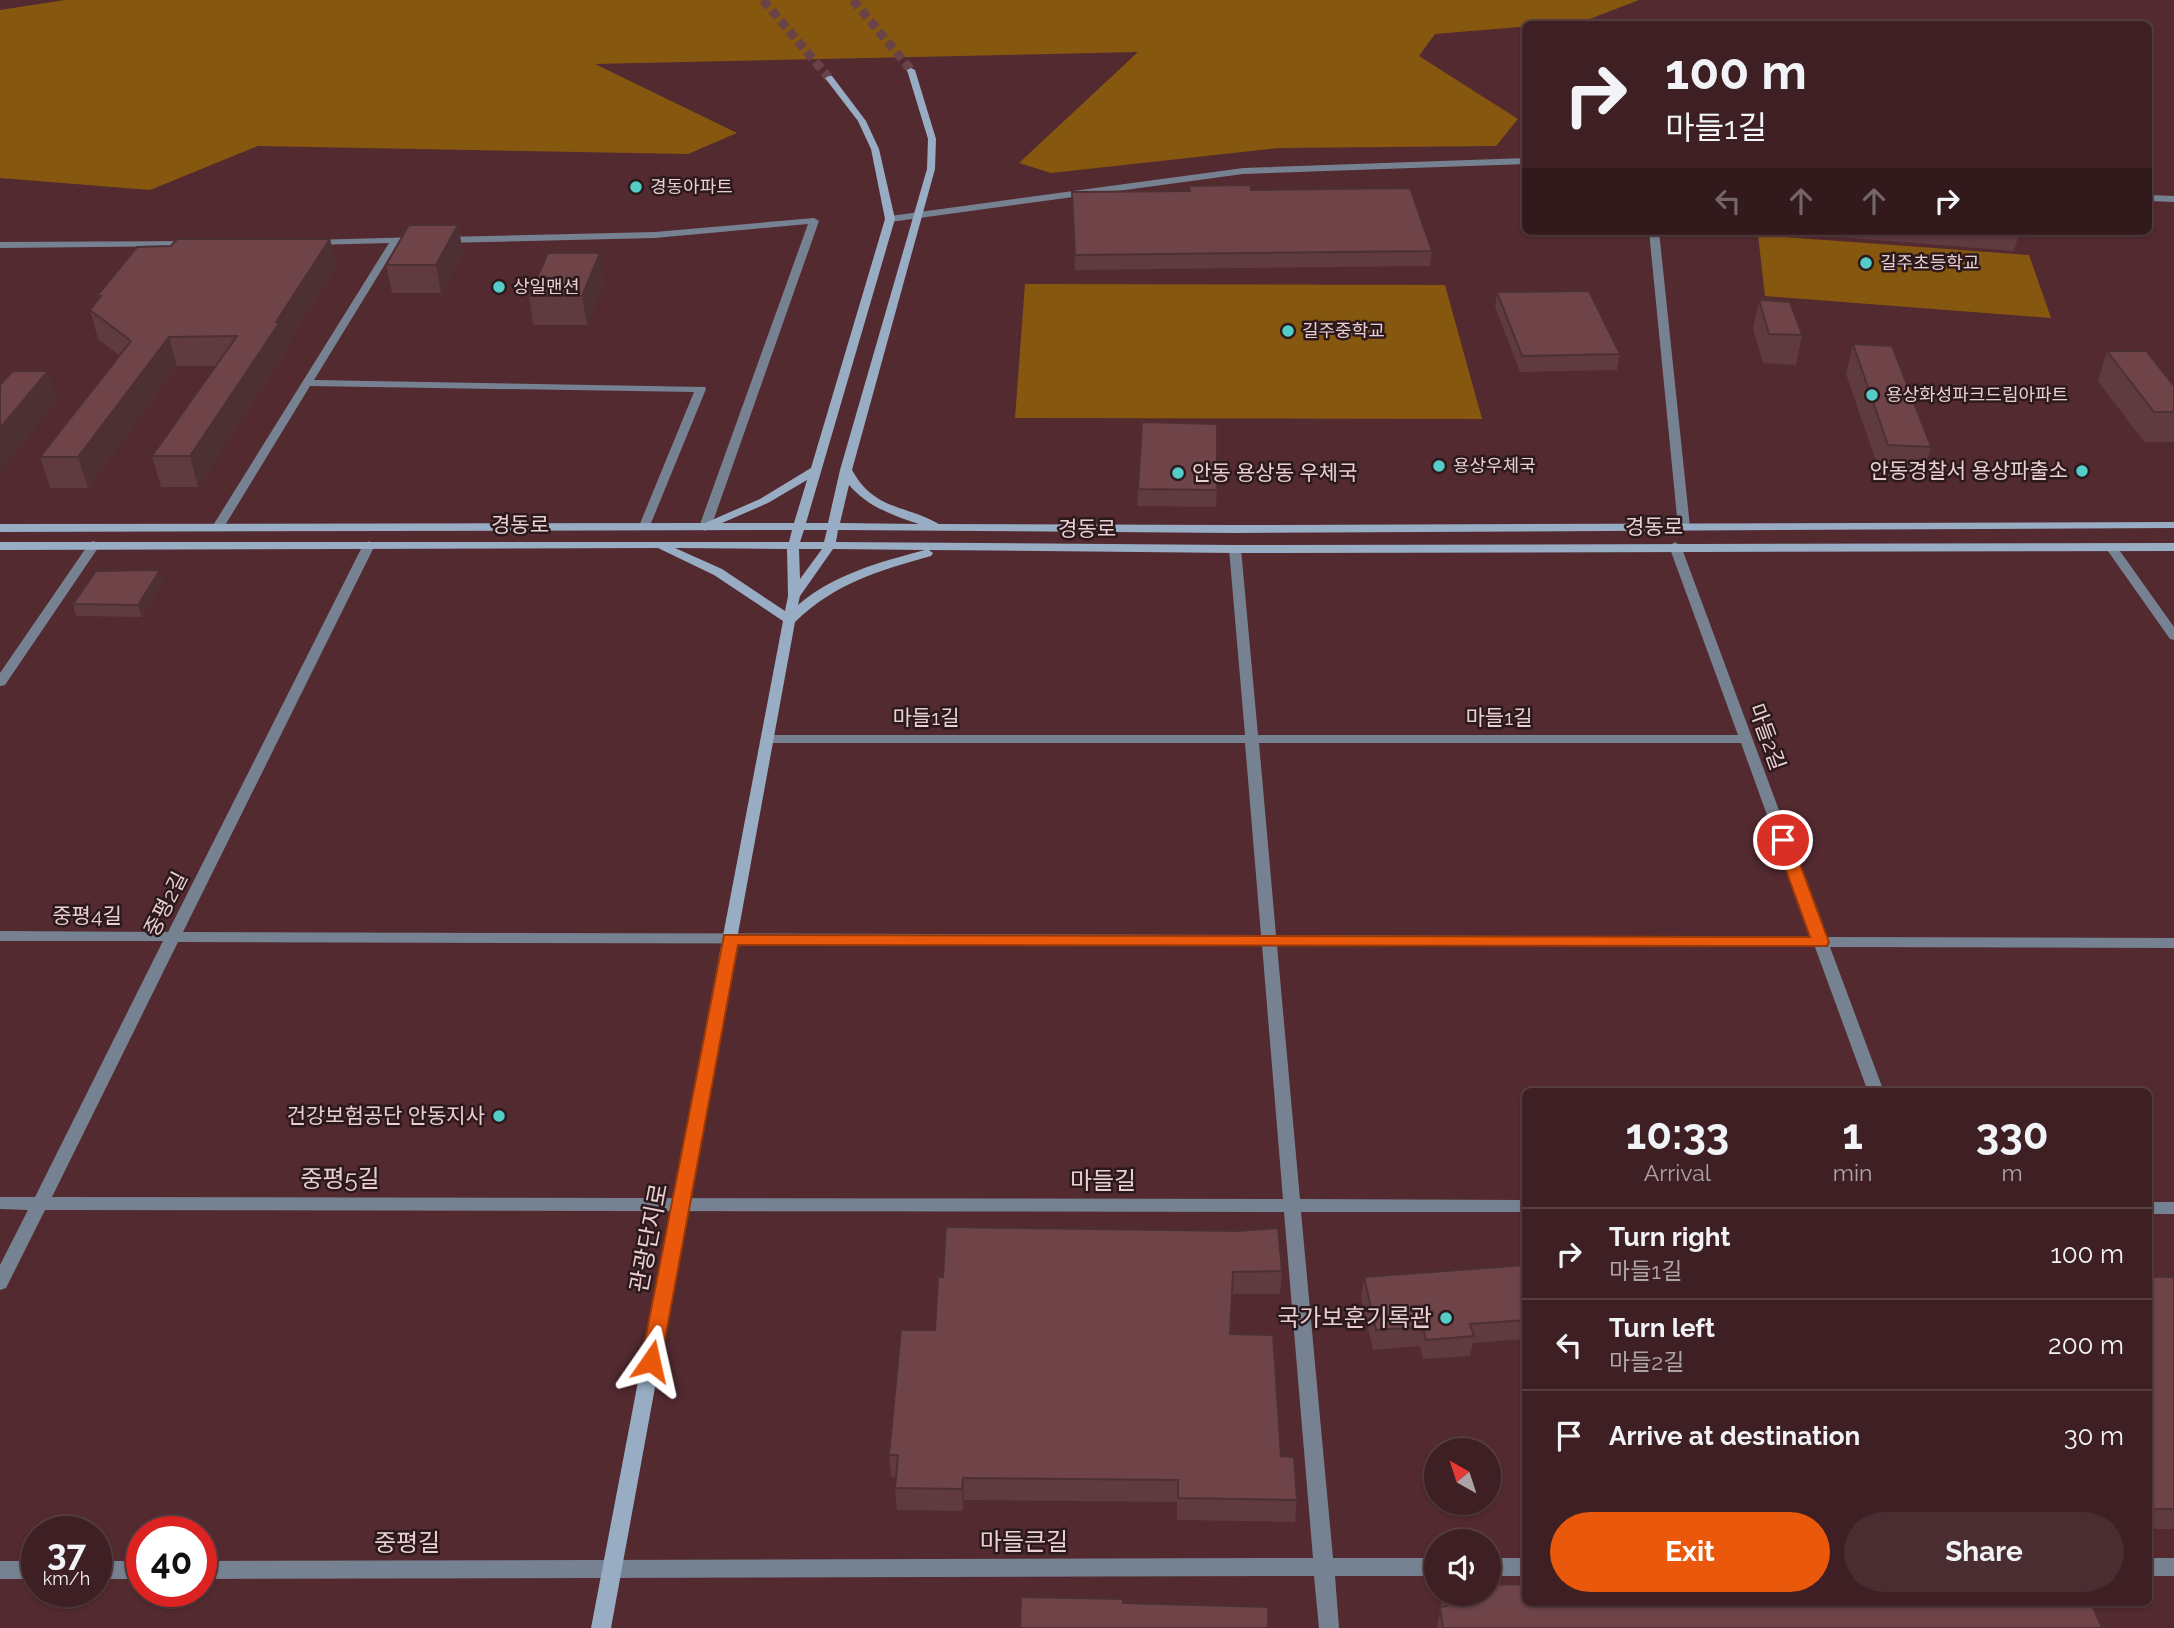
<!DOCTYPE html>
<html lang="en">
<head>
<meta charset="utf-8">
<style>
  :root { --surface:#3e2024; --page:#492d31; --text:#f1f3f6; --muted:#ada3a6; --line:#573e41; --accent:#ea580c }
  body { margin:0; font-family:Raleway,"Noto Sans KR",sans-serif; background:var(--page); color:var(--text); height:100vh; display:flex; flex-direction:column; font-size:26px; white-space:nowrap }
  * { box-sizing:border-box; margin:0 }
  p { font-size:23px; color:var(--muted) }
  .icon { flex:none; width:38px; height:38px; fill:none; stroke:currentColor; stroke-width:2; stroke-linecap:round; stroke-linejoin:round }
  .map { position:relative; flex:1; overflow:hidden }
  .panel { position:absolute; left:1522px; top:1088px; width:630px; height:518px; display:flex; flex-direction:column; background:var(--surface); border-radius:10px; box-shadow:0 2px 5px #0004,0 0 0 2px var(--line) }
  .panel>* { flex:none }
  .hud { position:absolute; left:1522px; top:21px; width:630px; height:214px; border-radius:10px; box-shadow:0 2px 5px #0004,0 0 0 2px var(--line); background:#3e2024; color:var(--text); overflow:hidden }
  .needle { width:46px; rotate:321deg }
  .controls { position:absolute; left:1424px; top:1438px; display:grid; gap:14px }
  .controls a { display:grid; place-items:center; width:77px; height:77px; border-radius:50%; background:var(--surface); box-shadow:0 2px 5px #0004,0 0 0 2px var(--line); font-size:35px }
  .speed { position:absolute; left:21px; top:1516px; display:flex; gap:14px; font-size:35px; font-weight:700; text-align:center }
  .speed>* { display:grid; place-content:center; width:91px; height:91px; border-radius:50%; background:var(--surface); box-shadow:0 2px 5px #0004,0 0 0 2px var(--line); line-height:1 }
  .speed small { font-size:18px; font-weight:400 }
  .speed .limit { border:10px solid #d22; background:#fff; color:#111 }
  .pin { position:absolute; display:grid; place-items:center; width:60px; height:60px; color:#fff; margin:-30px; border:4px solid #fff; border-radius:50%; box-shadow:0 2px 7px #0007 }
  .me { position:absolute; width:77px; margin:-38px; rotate:11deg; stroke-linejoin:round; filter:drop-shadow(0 0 5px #0008) }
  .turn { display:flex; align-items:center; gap:24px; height:147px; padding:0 28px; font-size:32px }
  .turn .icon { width:91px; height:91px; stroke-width:2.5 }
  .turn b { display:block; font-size:49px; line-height:60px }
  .lanes { display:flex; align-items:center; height:66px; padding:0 28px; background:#0003; justify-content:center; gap:35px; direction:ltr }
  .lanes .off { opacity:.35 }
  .eta { display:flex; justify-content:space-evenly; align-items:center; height:119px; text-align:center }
  .eta b { font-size:42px; font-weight:700; line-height:49px }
  .primary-button { display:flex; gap:14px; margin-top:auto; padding:14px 28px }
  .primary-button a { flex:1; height:80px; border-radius:42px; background:var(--accent); color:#fff; font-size:28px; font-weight:700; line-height:80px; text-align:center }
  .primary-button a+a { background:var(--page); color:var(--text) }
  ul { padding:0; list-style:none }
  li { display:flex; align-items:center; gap:21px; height:91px; padding:0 28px; border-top:2px solid var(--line) }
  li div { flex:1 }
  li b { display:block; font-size:26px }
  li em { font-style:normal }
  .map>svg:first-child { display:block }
</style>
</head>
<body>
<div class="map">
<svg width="2174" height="1628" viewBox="0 0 2174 1628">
  <rect width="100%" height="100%" fill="#522a30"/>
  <path fill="#86570f" d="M65,0H1639L1582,22L1435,34L1419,56L1518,119L1496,146L1280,148L1051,173L1019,163L1138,52L595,64L737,133L688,154L258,146L150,190L0,178V10Z
    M1758,235L2029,255L2051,318L1765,296Z
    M1025,284L1445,285L1482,419L1015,418Z"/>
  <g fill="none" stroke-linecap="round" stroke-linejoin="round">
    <path stroke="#694348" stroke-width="9" stroke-dasharray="9 4.5" stroke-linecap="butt" d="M763,0L829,78
      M853,0L911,70"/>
    <path fill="#768291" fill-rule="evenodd" d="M1526,158V164L1243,174L890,222L885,219L890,216L1243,168Z
      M2149,195L2174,196V202L2149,201Z
      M814,218L819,221L711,527L705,531L699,527L808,224L655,238L443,243L438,240L443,237L655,232Z
      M1649,231H1659L1690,527L1684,531L1678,527Z
      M420,237L425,240L423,242L398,243L314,380L705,387L706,389L649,528H641L639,526L694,392L310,386L224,527L222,529H214L212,527L389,243L314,245L309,242L311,240Z
      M195,241L197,243L192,246L0,248V242Z
      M94,541L100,545L5,685L0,686V673L90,542Z
      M369,541L375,545L183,932L1261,935L1245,743H767L760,739L767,735H1245L1229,549L1235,545L1241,549L1258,735H1738L1669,546L1675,542L1681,546L1826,937L2174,938V948L1830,947L1884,1092H1868L1815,947L1277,945L1300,1199L1526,1200V1212H1301L1333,1558H1437V1576H1335L1339,1628H1319L1314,1576L201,1579V1561L1313,1558L1284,1212L45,1210L6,1288L0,1290V1265L28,1210L0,1209V1197H35L163,941H0V931L168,932L363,545ZM1259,743H1741L1811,937L1276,935ZM178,942L1262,945L1283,1199L52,1197Z
      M2111,543L2115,544L2174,627V640L2170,639L2105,547Z
      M2149,1202H2174V1214H2149Z
      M1489,1558H1526V1576H1489Z
      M2149,1558H2174V1576H2149Z
      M0,1561H37V1579H0Z
      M96,1561H142V1579H96Z"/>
    <path fill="#98acc3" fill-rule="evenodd" d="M911,68L915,70L936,139L935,169L852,470C875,511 904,504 939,524L1234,525L2174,522V528L1234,533L838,530L836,542L1235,545L2174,543V551L1235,553L929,550L933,553L931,556C878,571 837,582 795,622L611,1628H591L783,621L714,575L658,548L0,550V542H789L792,530L0,532V524L705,523L760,499L811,468L885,219L871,149L858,121L825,78L829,76H832L866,121L879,149L895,219L806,523H828L840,470L927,169L928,139L907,70ZM807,480L794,523H722L768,503ZM849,485C868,507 892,515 919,524L840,523ZM804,530H827L824,542H800ZM675,548L787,549L788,596L785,611L722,569ZM799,549H822L800,579ZM833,549L925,550C880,562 834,574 798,605L800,596Z"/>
  </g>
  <path fill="#5f3a3f" d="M1189,186L1251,190L1432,251L1430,266L1075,270L1072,192L1189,191Z
    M458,225L463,253L441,293H392L386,265Z
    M1825,231H2029L2027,238L2018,237L2014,251L1826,236Z
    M330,239L336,267L286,347L287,351L198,487H161L152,456L216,366H177L88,488H50L40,457L120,356L98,339L90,310L98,300L97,296Z
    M604,281L587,325H533L529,296Z
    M1497,292L1620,354L1617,370L1520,372L1495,307Z
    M1759,300L1802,335L1796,365L1763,363L1753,329Z
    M1853,344L1931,447L1922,478L1881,476L1846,374Z
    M2107,351L2174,386V442H2144L2098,381Z
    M1138,489L1217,490L1216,507L1137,506Z
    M163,582L142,617L76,616L73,604Z
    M1526,1265V1339L1473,1343L1470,1356L1423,1359L1420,1346L1373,1350L1361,1297L1364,1277Z
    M1282,1271L1280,1294H1232L1230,1334L1281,1456L1297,1500L1295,1522L1177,1520V1502L964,1500L963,1511L897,1510L895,1488L896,1477H891L889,1455L935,1330L943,1277Z
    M2149,1277H2174V1529H2149Z
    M1443,1594H1489L2102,1628H1437Z"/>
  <path fill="#4d3033" d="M458,225L463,253L441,293L436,265Z
    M330,239L336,267L286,347L287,351L198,487L190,456Z
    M600,253L604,281L587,325L582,296Z
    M169,337L177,366L88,488L78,457Z
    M48,371L58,401L0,471V428Z
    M160,570L163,582L142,617L138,605Z
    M963,1478L964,1500L963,1511L962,1489Z"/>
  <path fill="#6e4449" stroke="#4d3033" stroke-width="2" d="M1250,185L1251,190L1410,188L1432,251L1075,255L1072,192L1190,191L1189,186Z
    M409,225H458L436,265H386Z
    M1952,231H2016L2018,236Z
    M177,239H330L276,322H280L190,456H152L237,336L169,337L78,457H40L131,341L90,310L101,296H97L137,247L171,246Z
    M548,253H600L582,296H529Z
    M1589,291L1620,354L1522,356L1497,292Z
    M1759,300L1790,302L1802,335L1769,334Z
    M1853,344L1892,346L1931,447L1888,445Z
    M2107,351H2146L2174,386V412H2154Z
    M13,371H48L0,428V385Z
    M1142,422L1217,424V490L1138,489Z
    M160,570L138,605L73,604L96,571Z
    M946,1227L1237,1231L1278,1228L1282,1271L1233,1272L1230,1334L1273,1335L1281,1456L1294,1457L1297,1500L1178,1498V1480L963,1478L962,1489L895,1488L898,1455H889L901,1330H935L938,1277H943Z
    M1526,1265V1320L1470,1324L1474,1336L1426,1340L1423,1327L1376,1330L1364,1277Z
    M2149,1277H2174V1509H2149Z
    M1526,1584V1603H2091L2102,1628H1443L1440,1607L1447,1606L1445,1594H1489V1585Z
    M1021,1597L1123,1599V1603L1268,1607V1628H1020Z"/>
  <path fill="#ea580c" stroke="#983908" stroke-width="2" d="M1783,835L1791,840L1829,942L1827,946L738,945L661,1361L658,1367L651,1369L644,1367L641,1361L724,935L1810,937L1775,840Z"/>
  <g fill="#54cdc8" stroke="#2c191c" stroke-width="2.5">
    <circle cx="636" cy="187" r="7"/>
    <circle cx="1866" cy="263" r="7"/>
    <circle cx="499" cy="287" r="7"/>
    <circle cx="1288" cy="331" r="7"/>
    <circle cx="1872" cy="395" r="7"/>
    <circle cx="1439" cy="466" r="7"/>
    <circle cx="2082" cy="471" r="7"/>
    <circle cx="1178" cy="473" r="7"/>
    <circle cx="499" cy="1116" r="7"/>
    <circle cx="1446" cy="1318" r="7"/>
  </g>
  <g text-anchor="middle" stroke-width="5" stroke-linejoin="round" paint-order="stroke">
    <g font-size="18" fill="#e9cfd1" stroke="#2c191c" text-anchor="start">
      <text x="650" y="193">경동아파트</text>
      <text x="1880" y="269">길주초등학교</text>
      <text x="513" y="293">상일맨션</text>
      <text x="1302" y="337">길주중학교</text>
      <text x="1886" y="401">용상화성파크드림아파트</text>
      <text x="1453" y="472">용상우체국</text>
    </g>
    <g font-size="21" fill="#e9cfd1" stroke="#2c191c" text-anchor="end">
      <text x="2068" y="478">안동경찰서 용상파출소</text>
      <text x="1192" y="480" text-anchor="start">안동 용상동 우체국</text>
      <text x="485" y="1123">건강보험공단 안동지사</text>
    </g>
    <g font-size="21" fill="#e9cfd1" stroke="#2c191c">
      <text x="520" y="532">경동로</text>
      <text x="1654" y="534">경동로</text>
      <text x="1087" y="536">경동로</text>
      <text x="926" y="725">마들1길</text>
      <text x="1499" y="725">마들1길</text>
      <text transform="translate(1767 737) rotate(70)" y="7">마들2길</text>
      <text transform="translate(166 904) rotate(-63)" y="7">중평2길</text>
      <text x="87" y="923">중평4길</text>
    </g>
    <g font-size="24" fill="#e9cfd1" stroke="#2c191c">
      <text x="340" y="1187">중평5길</text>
      <text x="1103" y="1189">마들길</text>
      <text transform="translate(649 1238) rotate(-79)" y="8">관광단지로</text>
      <text x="1024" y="1550">마들큰길</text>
      <text x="407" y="1551">중평길</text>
    </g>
    <g font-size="24" fill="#e9cfd1" stroke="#2c191c" text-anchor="end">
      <text x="1432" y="1326">국가보훈기록관</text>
    </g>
  </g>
</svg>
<div class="controls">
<a><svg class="needle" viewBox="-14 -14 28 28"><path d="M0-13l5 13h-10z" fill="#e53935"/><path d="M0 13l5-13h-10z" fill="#ada3a6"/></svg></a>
<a><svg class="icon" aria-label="sound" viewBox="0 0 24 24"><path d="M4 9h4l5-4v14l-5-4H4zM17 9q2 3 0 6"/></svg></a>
</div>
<div class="speed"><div>37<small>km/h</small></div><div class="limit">40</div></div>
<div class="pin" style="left:1783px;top:840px;background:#d93025"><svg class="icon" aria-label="arrive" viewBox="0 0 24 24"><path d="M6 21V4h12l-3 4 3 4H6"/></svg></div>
<svg class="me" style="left:651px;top:1361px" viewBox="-20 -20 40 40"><path d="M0-17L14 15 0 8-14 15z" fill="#ea580c" stroke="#fff" stroke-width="4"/></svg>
<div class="hud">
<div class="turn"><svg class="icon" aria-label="right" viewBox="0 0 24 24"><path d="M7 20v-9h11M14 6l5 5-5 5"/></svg><div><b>100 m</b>마들1길</div></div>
<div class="lanes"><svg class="icon off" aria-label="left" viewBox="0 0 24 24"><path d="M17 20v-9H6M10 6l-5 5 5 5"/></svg><svg class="icon off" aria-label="ahead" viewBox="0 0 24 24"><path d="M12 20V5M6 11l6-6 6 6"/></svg><svg class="icon off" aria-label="ahead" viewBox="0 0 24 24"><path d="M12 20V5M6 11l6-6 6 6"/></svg><svg class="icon" aria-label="right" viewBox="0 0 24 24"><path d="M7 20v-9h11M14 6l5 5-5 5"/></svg></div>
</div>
<section class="panel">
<div class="eta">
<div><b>10:33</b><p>Arrival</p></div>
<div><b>1</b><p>min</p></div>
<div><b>330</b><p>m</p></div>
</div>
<ul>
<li><svg class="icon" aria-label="right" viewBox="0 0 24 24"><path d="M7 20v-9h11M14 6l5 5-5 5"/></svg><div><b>Turn right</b><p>마들1길</p></div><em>100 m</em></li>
<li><svg class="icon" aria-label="left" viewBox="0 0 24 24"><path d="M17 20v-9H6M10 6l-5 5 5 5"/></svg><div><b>Turn left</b><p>마들2길</p></div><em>200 m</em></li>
<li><svg class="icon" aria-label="arrive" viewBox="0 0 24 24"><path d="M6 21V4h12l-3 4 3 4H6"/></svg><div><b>Arrive at destination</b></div><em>30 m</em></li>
</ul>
<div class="primary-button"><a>Exit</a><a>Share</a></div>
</section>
</div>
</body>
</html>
